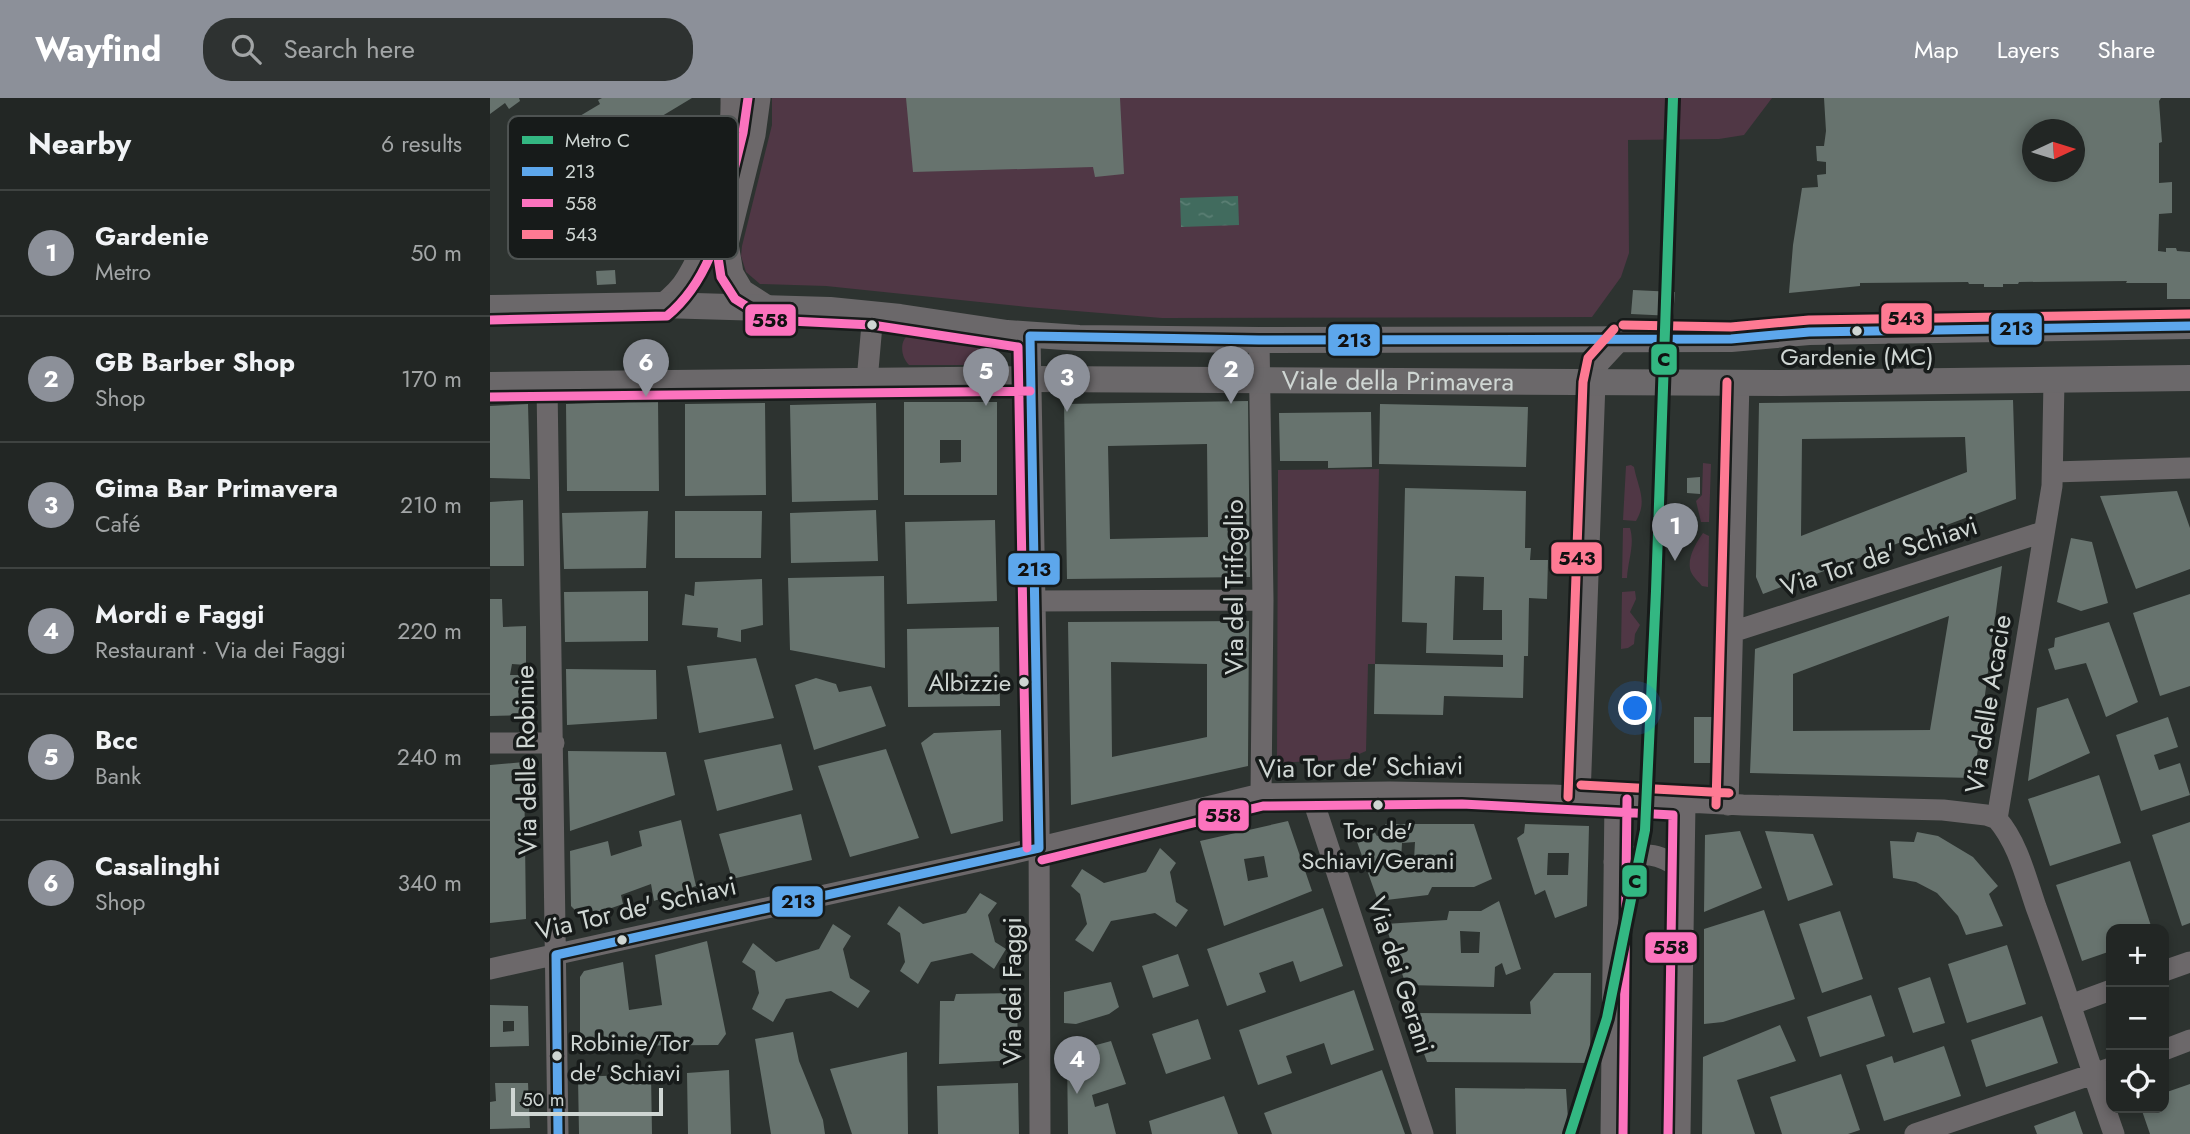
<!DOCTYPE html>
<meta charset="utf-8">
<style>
:root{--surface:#222624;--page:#2e3231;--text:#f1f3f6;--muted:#a2a5a6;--line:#3f4341;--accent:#8c9099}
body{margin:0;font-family:Jost,sans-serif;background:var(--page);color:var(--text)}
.controls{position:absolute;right:21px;bottom:21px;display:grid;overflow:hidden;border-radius:14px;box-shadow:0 4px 10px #0003}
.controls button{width:63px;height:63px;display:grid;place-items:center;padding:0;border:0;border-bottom:2px solid var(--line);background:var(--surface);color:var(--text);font:35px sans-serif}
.compass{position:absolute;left:1532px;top:21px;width:63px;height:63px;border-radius:50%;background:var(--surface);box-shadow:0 4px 10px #0003;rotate:86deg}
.scale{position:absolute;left:21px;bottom:18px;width:152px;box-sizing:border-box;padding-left:7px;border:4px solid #cfd6d3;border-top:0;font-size:19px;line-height:24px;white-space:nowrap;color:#cfd6d3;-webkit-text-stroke:5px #171b1a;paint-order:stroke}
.you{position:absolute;left:1146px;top:611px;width:24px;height:24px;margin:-18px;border:5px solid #fff;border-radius:50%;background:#1a73e8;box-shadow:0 0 0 10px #1a73e833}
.badge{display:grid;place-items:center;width:46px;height:46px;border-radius:50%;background:var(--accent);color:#fff;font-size:23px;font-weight:700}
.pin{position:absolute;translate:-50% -58px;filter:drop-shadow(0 2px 4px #0008)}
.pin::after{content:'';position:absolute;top:37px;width:24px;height:21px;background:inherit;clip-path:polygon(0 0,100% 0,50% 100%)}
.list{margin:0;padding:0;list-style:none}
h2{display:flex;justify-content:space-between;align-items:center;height:91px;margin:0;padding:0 28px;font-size:30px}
h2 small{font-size:23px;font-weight:400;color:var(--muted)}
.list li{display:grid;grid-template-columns:46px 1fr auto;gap:21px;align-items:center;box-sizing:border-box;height:126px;padding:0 28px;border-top:2px solid var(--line)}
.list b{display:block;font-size:26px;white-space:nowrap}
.list p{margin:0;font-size:23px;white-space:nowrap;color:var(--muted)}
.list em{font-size:23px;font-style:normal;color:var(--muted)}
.icon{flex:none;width:38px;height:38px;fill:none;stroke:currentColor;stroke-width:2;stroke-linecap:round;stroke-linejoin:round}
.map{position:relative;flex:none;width:1700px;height:1036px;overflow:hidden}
header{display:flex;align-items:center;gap:42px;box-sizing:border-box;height:98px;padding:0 35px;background:var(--accent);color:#fff}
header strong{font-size:33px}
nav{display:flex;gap:38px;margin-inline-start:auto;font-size:24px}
.search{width:490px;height:63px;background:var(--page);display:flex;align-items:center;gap:18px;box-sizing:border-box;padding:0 24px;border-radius:28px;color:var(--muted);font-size:26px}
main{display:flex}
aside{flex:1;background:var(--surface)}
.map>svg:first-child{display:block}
.green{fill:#503745}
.water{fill:url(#water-ripples)}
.building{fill:#67736e;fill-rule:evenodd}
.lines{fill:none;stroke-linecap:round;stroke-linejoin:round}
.minor{stroke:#6c686a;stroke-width:21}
.major{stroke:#6b686a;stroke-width:26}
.bus-1-casing{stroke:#171b1a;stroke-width:14}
.bus-2-casing{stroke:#171b1a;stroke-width:14}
.bus-3-casing{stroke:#171b1a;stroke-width:14}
.bus-1{stroke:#5da7ec;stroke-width:9}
.bus-2{stroke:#fc73be;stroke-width:9}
.bus-3{stroke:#fe7a93;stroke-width:9}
.metro-1-casing{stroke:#171b1a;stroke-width:16}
.metro-1{stroke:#33b782;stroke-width:10}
.bus-dot{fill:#cfd6d3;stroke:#171b1a;stroke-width:2.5}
.labels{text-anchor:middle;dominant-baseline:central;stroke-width:7;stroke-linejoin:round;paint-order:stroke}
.bus-label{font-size:24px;fill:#cfd6d3;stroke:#171b1a}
.street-label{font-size:26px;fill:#cfd6d3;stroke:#171b1a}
.key{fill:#171b1a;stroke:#4e5352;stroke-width:2}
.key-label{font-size:19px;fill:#cfd6d3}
.line-badge{stroke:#171b1a;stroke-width:2.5}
.pale-badge-label{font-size:19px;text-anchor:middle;font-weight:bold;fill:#111}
</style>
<header>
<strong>Wayfind</strong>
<div class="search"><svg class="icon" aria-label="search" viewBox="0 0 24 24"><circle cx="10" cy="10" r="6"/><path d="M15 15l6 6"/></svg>Search here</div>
<nav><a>Map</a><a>Layers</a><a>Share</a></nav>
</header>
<main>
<aside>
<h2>Nearby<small>6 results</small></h2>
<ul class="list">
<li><span class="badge">1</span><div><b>Gardenie</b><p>Metro</p></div><em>50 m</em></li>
<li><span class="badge">2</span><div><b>GB Barber Shop</b><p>Shop</p></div><em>170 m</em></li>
<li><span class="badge">3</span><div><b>Gima Bar Primavera</b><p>Café</p></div><em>210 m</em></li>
<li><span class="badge">4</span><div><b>Mordi e Faggi</b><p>Restaurant · Via dei Faggi</p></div><em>220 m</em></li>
<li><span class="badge">5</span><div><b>Bcc</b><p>Bank</p></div><em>240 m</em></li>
<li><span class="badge">6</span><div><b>Casalinghi</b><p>Shop</p></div><em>340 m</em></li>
</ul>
</aside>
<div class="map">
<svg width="1700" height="1036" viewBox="0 0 1700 1036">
<defs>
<pattern id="water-ripples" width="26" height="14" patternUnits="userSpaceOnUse" patternTransform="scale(1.75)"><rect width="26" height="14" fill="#416b5e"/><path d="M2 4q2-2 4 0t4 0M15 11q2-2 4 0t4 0" fill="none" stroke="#5b7f74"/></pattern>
</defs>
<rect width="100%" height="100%" fill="#2d3330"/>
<path class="green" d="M282 0H1282L1254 37 1229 41 1138 42 1139 155 1131 179 1102 219 672 220 537 209 336 188 270 186 256 174 251 158 252 148 282 27Z
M421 235 503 241 509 247V262L502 267H419C410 258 409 241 421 235Z
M1213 365 1221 366 1219 424H1211L1206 403 1212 397Z
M1141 367 1144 369C1148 390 1158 403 1146 423L1133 422 1136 368Z
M889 371 885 566H878L876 653 858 661 787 665 788 372Z
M1133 430H1140C1145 447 1138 462 1137 480H1132Z
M1213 435 1219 438 1218 489 1212 488C1209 484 1203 479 1201 474 1196 461 1206 445 1213 435Z
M1145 493 1146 501 1140 514 1150 527 1145 536 1144 546 1138 550 1131 551 1132 494Z"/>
<path class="water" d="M748 98 749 127 691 129 690 100Z"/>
<path class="building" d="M0 0H29L30 3 19 11 15 5 0 16Z
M112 0H202L59 86 37 50 58 37 56 34 66 28 68 31 110 6 108 2Z
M416 0H630L634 76 605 79 603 69 423 74Z
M1334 0H1671L1669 3 1672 44 1669 45V85L1682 84V115L1669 116 1668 153 1676 154V150H1686L1687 153 1700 154V201H1677V185H1636L1637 183 1529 184 1528 186H1513V189H1494V186H1479L1478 184 1370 185V188L1299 195 1303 147 1312 90 1328 89 1327 77 1336 76V64L1327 63 1326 48H1334L1336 33ZM1542 32H1585V74H1542Z
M125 172 126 186 107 187 106 173Z
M1143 192 1185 194 1183 218 1141 216Z
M1523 302 1526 401 1273 496 1266 479 1269 305ZM1475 339 1477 374 1311 438 1312 341Z
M168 303 169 393H77L76 306Z
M758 303 760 479 577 481 574 306ZM717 346 718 439 620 441 618 348Z
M414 304H507V397H414ZM450 342H471V364L450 365Z
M275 305 276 397 195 398V306Z
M386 305 388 402 302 404 300 307Z
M38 306 40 381 0 380V308Z
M890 306 1038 309 1036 369 889 366Z
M881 314 882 369 838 370V363H790L789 315Z
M1210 379V396L1197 395V380Z
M915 390 1036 393 1035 450H1041L1040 462H1058L1057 501 1039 500 1038 558H1034L1033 600 954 598 953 617 884 616 885 566 1013 569V557L936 555 937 525 912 524ZM965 478 994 479 993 512H1012V542H963Z
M1687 393 1700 430V471L1646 491 1610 398Z
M33 402 34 468H0V404Z
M386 412 388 463 301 465 300 415Z
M158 413 156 470 74 471 72 415Z
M185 413H272L271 460H185Z
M505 422 507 503 417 506 415 424Z
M1581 440 1602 444 1618 505 1591 513 1567 504Z
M1512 468 1484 680 1260 675 1265 551ZM1459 518 1440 632 1303 633V576Z
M394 478 395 570 300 552 298 480Z
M272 481 273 527 251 532V544L227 539 228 530 192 527 195 496 204 498 205 484Z
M158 493V543L75 544 74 494Z
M1700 496V588L1670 598 1643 515Z
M0 501H12L13 529 36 528V567L22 566 20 577H36L37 617 0 618Z
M759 523 758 668 581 707 578 524ZM621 564 717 566V639L622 659Z
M1619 524 1648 604 1616 619 1596 565 1565 572 1558 551 1564 549 1565 540Z
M509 529 510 608 418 609 417 531Z
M266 560 284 620 209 635 197 568Z
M76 571 166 572 167 621 77 627Z
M326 580 346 586 349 594 381 588 396 628 324 652 305 587Z
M1578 600 1600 655 1538 683 1547 610Z
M1204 619H1225V665H1204Z
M1678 619 1688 649 1664 657 1669 672 1690 665 1700 697 1651 713 1626 637Z
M511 632 513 723 461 736 431 645 444 635Z
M291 646 303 692 227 713 214 662Z
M396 651 429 740 360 759 328 668Z
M78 653 176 654 185 697 80 733Z
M34 664 36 821 0 825V667Z
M1609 677 1631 745 1560 768 1538 701Z
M311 716 322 762 242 781 229 736Z
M191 722 206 788 164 803 161 786 131 797 133 806 93 820 81 808 80 753 118 743 121 758 152 748 149 733Z
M798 723 822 793 734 828 710 743ZM774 758 778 779 758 783 754 761Z
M1700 724V825L1692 828 1662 737Z
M895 726H984L1002 781 984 789H942L938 797 888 803 866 741 882 730 887 738 896 735ZM925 744 924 762H911L912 745Z
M1035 726 1099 728 1097 808 1065 820 1055 792 1045 797 1027 740 1034 735ZM1058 755H1079L1078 777H1057Z
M1250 733 1272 790 1214 814 1215 737Z
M1275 733 1323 736 1343 787 1298 803Z
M1427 734 1448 738 1483 759 1508 788 1499 796 1513 828 1476 837 1468 818 1447 795 1426 784 1403 780 1400 743 1424 744Z
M670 750 686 765 680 774 686 804 698 812 686 829 665 815 621 823 603 854 585 842 597 826 590 796 581 788 592 771 614 785 656 774Z
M1640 763 1662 831H1621V853L1592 863 1566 787Z
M490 795 507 805 498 817 505 844 516 851 504 871 482 855 441 864 428 886 410 873 415 864 410 835 397 826 409 808 433 826 476 815Z
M1009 803 1031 871 1016 877 1012 865 1005 869 1004 889 916 887 895 826 957 822 959 813H991ZM970 833 990 834 989 855H971Z
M833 810 853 868 810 884 803 863 769 875 776 894 737 908 717 851Z
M1274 812 1305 901 1233 924 1214 926V831Z
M1350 813 1373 881 1332 895 1309 826Z
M343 826 361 838 353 851 360 880 380 893 368 910 341 893 296 901 283 924 262 911 269 895 265 873 252 864 263 845 286 864 329 851Z
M217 843 236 936 228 947 97 948 90 937V879L94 873 133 864 139 912 172 907 165 857Z
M1517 847 1536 906 1477 925 1458 866Z
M688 856 699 888 663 900 652 868Z
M1064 875H1101L1100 965 937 964 927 936V915L1041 916 1040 904Z
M1440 879 1455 925 1423 935 1408 890Z
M621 884 629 909 619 916 586 926 574 925V894Z
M864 892 884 952 841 967 834 945 796 958 802 975 768 987 749 932Z
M527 895 528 962 449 966 450 903H464L466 896Z
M1381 897 1395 938 1330 959 1317 919Z
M0 907 38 908 39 948 0 949ZM13 923H24V933L13 934Z
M1552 918 1568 965 1496 989 1481 942Z
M708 921 721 961 676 976 662 936Z
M1290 927 1306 963 1247 982 1265 1036H1212L1213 959Z
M303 934 309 963 333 1022 335 1036H281L265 941Z
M621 943 636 986 602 997 605 1009 618 1005 626 1036H578L577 955Z
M1454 948 1471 998 1394 1023 1376 967 1402 958 1404 965Z
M417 954 418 1036H362L340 971Z
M239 972 241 1036H198L197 975Z
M892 972 915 1036H782L774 1015Z
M161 976 162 1036H89L88 979Z
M1351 976 1370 1032 1358 1036H1292L1280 999Z
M5 985H38L40 1030 0 1031V1004L6 1003Z
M528 985 529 1036H448L447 988Z
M1700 986V1036H1660L1651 1010H1674V995Z
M965 990 1076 991 1079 1036H966Z
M734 998 748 1036H662L659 1023Z
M1585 1013 1593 1036H1547L1544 1028Z"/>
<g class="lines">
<path class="minor" d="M270 0 265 37 238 146 243 175 253 192 281 210
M171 207C181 199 191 190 197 179 224 135 242 51 241 0
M540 238 549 720 550 1036
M769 242 773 502 771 696
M377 283 383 215
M1564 283 1562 388 1507 721C1528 745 1536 780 1546 809 1574 884 1597 960 1624 1036
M57 287 68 1036
M1563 374 1700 370
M544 503 773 502
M1242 534 1553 434
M0 645H64
M821 696 933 1036
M1090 699 1105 284 1108 266 1133 239
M1238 707 1249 284
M1124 764C1155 754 1166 753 1193 772
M0 871 521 756 771 696 900 694 1063 697 1253 707 1453 712 1496 717 1507 721
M1674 873 1700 864
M1580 907 1621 892
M1674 952 1700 942
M1121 1036 1125 701
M1190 1036 1195 705
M1425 1036 1621 970"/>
<g class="major">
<path d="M0 210 171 207 340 212 410 219 517 235 589 240 769 242 1241 241 1319 234 1700 228"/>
<path id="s1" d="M0 287 540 281 1292 285 1700 280"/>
</g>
<defs>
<path id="bus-1" d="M549 750 540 238 769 242 1241 241 1319 234 1700 228
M66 857 549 750
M66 857 68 1036"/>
<path id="bus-2" d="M258 0 253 35 226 146 231 179 245 201 279 222 382 227 528 249 537 750
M0 222 177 218C217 185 230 135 242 87
M0 299 540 293
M552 762 773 708 972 706 1183 717 1178 1036
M1133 1036 1137 701"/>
<path id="bus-3" d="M1133 227 1241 229 1319 222 1700 216
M1091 687 1239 695
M1078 699 1093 284 1098 260 1124 231
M1226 707 1237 284"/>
</defs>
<use href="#bus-1" class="bus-1-casing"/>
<use href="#bus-2" class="bus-2-casing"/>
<use href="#bus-3" class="bus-3-casing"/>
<use href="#bus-1" class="bus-1"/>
<use href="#bus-2" class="bus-2"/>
<use href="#bus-3" class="bus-3"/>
<defs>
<path id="metro-1" d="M1080 1036 1117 920 1155 732 1166 493 1183 0"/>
</defs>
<use href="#metro-1" class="metro-1-casing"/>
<use href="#metro-1" class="metro-1"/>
</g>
<g class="bus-dot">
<circle cx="382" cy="227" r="6"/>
<circle cx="1367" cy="233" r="6"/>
<circle cx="534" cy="584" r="6"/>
<circle cx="888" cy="707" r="6"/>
<circle cx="132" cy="842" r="6"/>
<circle cx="67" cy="958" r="6"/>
</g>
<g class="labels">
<g class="bus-label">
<text x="1367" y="258">Gardenie (MC)</text>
<text x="521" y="584" text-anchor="end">Albizzie</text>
<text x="888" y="732">Tor de'<tspan x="888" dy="30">Schiavi/Gerani</tspan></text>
<text x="80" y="944" text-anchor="start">Robinie/Tor<tspan x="80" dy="30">de' Schiavi</tspan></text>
</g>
<g class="street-label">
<text stroke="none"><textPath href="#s1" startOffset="908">Viale della Primavera</textPath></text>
<text transform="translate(1389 458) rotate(-18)">Via Tor de' Schiavi</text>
<text transform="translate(744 489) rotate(-90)">Via del Trifoglio</text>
<text transform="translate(1498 606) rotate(-81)">Via delle Acacie</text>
<text transform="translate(36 662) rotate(-91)">Via delle Robinie</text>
<text transform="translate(871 669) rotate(-1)">Via Tor de' Schiavi</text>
<text transform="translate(146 810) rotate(-13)">Via Tor de' Schiavi</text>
<text transform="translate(911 877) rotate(72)">Via dei Gerani</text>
<text transform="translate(522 893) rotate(-90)">Via dei Faggi</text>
</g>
</g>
<rect x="18" y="18" width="230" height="143" rx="10" class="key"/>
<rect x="32" y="38" width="31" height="8" fill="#33b782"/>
<rect x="32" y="69" width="31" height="9" fill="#5da7ec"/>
<rect x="32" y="101" width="31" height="8" fill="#fc73be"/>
<rect x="32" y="132" width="31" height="9" fill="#fe7a93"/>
<g class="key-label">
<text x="75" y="49">Metro C</text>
<text x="75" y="80">213</text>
<text x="75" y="112">558</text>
<text x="75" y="143">543</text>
</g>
<g class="line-badge">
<rect x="1390" y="204" width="53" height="33" rx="7" fill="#fe7a93"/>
<rect x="254" y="205" width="53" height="34" rx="7" fill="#fc73be"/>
<rect x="1500" y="214" width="53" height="34" rx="7" fill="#5da7ec"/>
<rect x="837" y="225" width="54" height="34" rx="7" fill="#5da7ec"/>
<rect x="1160" y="245" width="28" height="33" rx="7" fill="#33b782"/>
<rect x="1060" y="443" width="53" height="34" rx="7" fill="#fe7a93"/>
<rect x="517" y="454" width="54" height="34" rx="7" fill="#5da7ec"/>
<rect x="707" y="701" width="53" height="33" rx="7" fill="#fc73be"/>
<rect x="1131" y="766" width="27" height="34" rx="7" fill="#33b782"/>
<rect x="281" y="787" width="53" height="33" rx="7" fill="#5da7ec"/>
<rect x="1154" y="833" width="54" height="33" rx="7" fill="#fc73be"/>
</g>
<g class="pale-badge-label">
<text x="1416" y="227">543</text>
<text x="280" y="229">558</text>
<text x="1526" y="237">213</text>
<text x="864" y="249">213</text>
<text x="1174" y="268">C</text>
<text x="1087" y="467">543</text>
<text x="544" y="478">213</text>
<text x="733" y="724">558</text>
<text x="1145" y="790">C</text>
<text x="308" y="810">213</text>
<text x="1181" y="856">558</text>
</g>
</svg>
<div class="controls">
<button>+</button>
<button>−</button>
<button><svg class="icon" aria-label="locate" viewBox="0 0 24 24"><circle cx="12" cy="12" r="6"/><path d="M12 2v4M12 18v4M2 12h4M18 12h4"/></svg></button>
</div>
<svg class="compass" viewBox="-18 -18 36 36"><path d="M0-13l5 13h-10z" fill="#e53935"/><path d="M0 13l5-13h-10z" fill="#a2a5a6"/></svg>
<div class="scale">50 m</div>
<div class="you"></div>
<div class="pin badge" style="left:1185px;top:463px">1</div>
<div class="pin badge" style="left:741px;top:306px">2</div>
<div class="pin badge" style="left:577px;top:314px">3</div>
<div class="pin badge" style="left:587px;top:996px">4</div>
<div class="pin badge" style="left:496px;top:308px">5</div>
<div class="pin badge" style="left:156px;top:299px">6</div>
</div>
</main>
